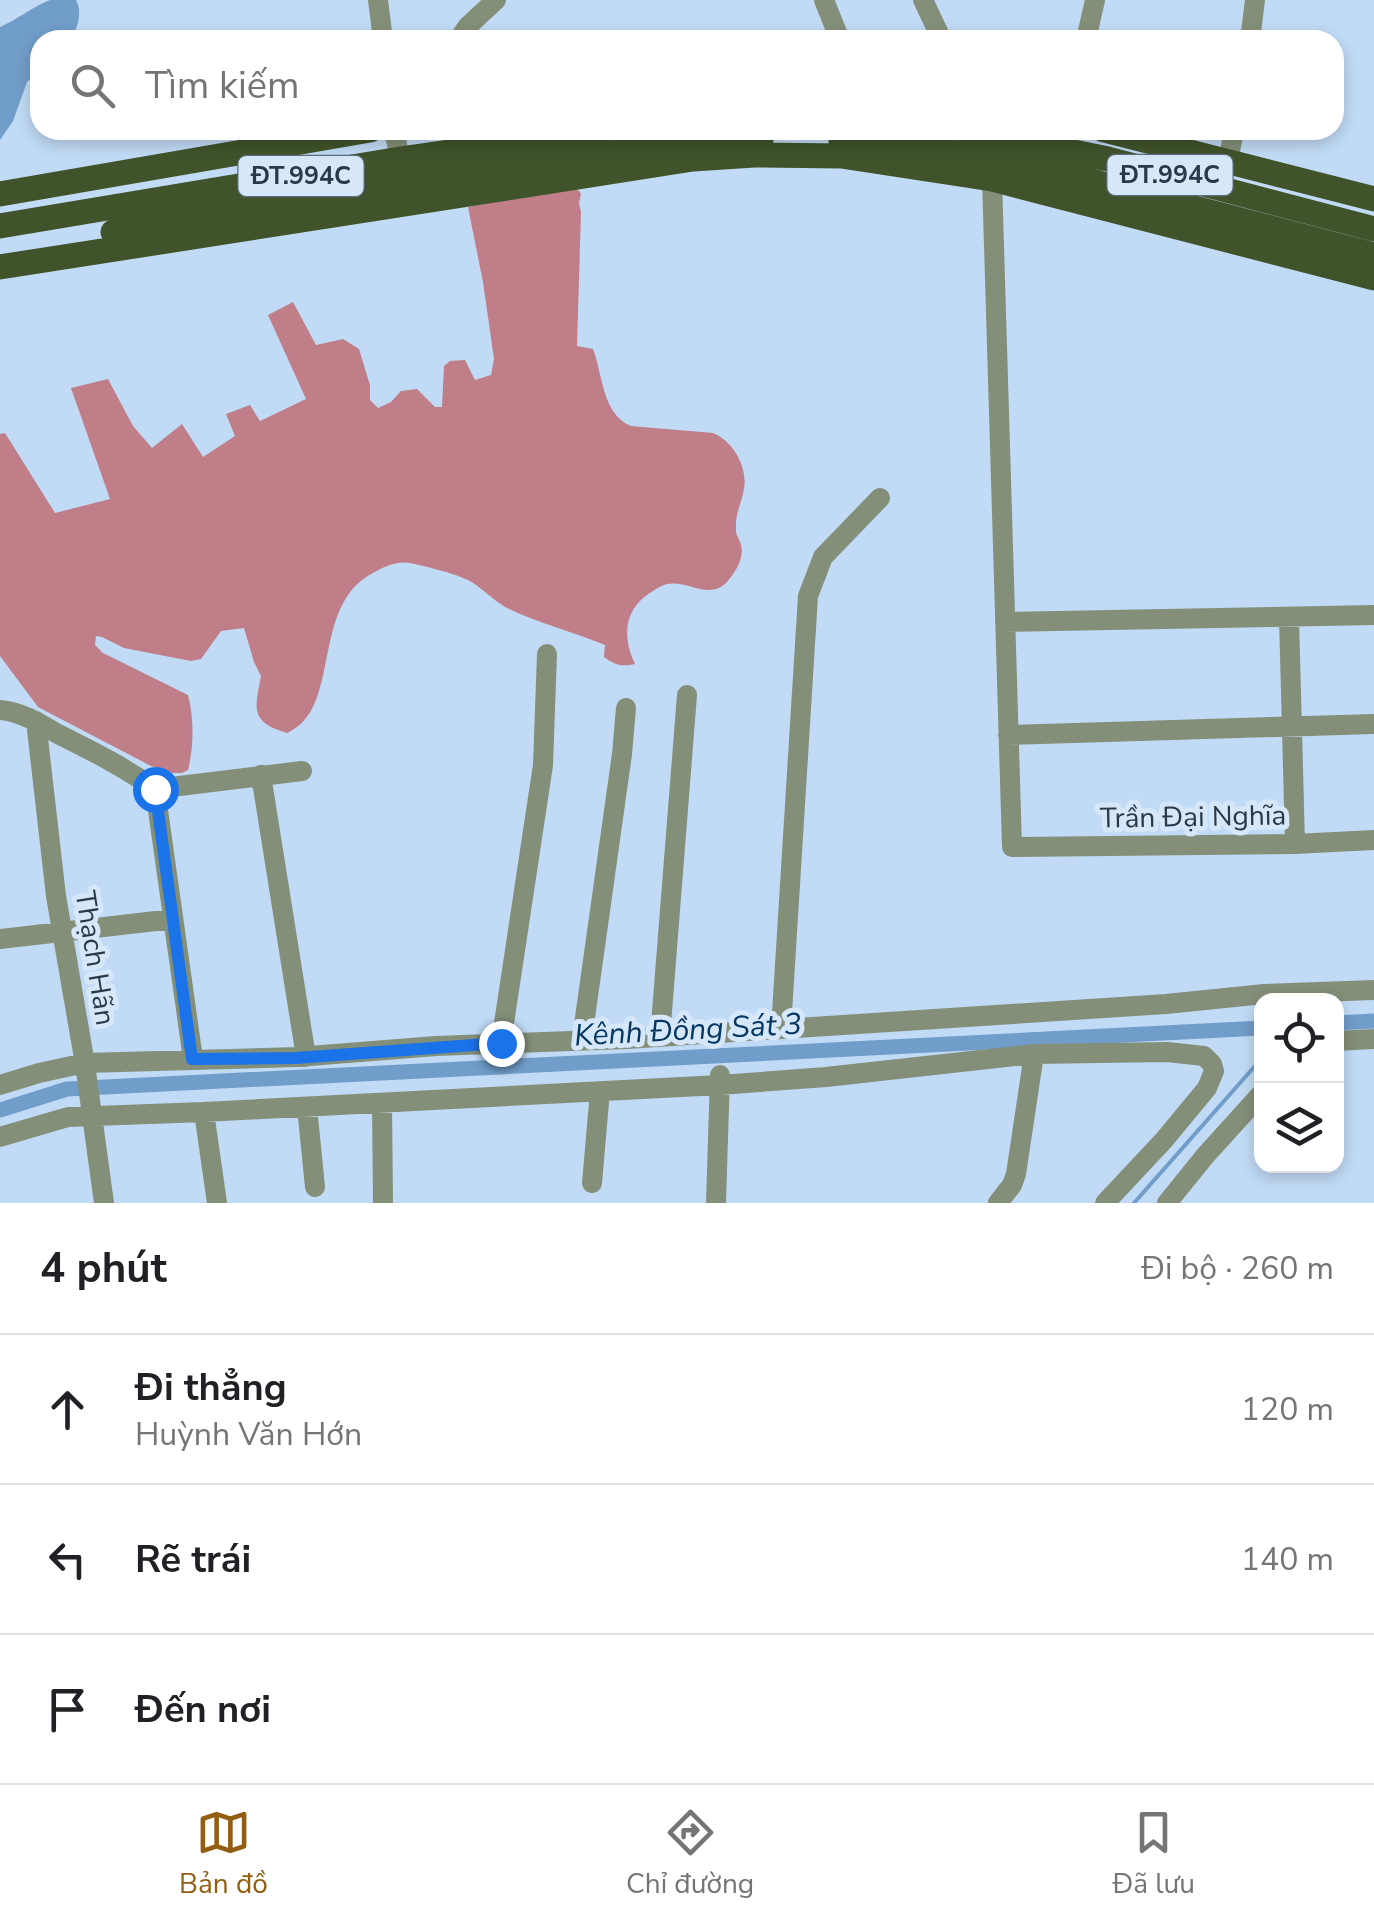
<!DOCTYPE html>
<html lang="vi">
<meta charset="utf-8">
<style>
:root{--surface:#fff;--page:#f2f2f2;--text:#202124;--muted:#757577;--line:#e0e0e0;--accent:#925e11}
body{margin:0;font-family:"Nunito Sans",sans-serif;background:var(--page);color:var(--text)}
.controls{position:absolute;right:30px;bottom:30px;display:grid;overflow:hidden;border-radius:20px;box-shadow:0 5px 15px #0003}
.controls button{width:90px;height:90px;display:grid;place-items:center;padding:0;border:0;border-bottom:2px solid var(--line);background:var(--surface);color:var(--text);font:50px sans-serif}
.stop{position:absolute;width:30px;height:30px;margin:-22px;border:8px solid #1a73e8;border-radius:50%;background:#fff}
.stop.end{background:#1a73e8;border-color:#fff;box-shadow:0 2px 10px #0008}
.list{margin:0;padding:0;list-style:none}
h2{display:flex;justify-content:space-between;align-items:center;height:130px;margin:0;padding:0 40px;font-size:42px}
h2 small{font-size:32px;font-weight:400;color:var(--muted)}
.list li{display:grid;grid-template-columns:65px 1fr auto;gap:30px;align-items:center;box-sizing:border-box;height:150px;padding:0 40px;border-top:2px solid var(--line)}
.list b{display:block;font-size:38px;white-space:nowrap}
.list p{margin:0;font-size:32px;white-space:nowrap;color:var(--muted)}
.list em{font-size:32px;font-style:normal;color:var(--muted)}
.icon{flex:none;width:55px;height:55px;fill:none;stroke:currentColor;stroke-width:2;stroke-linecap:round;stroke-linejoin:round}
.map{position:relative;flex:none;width:1374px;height:1203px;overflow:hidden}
.search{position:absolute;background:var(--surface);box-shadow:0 5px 15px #0003;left:30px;right:30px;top:30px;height:110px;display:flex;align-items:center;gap:25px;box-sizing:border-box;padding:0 35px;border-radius:30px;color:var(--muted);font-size:38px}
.sheet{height:580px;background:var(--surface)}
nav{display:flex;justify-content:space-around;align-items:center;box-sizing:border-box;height:140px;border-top:2px solid var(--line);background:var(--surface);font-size:28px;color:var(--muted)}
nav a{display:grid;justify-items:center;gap:5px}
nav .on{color:var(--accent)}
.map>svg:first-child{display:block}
.forest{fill:#c07e88}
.water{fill:#719dca}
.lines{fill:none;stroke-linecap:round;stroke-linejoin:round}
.stream{stroke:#719dca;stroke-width:4}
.canal{stroke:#719dca;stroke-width:15}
.minor{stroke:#848f79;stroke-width:20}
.major{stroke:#40532b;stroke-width:25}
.route{stroke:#1a73e8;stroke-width:12}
.labels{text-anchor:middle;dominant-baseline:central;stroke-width:10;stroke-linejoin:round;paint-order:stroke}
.shield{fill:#d6e7f9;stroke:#5c6d7e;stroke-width:2.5}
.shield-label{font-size:25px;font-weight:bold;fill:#27394a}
.street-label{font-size:28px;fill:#27394a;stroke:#d6e7f9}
.water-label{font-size:30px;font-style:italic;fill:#043862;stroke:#d6e7f9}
</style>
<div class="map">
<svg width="1374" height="1203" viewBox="0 0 1374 1203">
<rect width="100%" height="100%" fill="#c1dbf6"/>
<path class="forest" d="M576 187 581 194 579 203 581 212 577 346 593 349C603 375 602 414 631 426L713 433C733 441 748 467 744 489 742 502 735 514 736 527 736 537 737 533 740 542 746 556 736 572 726 583 708 600 688 580 667 584 663 585 657 588 653 591 625 607 621 635 635 664 621 667 615 665 604 657L605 645C572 631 536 623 505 607 492 599 481 587 468 580 453 573 425 566 409 563 396 561 384 567 373 573 309 606 343 709 287 733 249 722 255 708 261 676L254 662 244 628 221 631 201 659 191 661 124 648 102 637 96 636 95 645 103 653 188 695C194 718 194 746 188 770L182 773H172L151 766 38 707 0 656V434L5 433 55 513 110 499 71 388 108 379 133 426 152 448 182 424 203 457 235 436 226 414 250 405 260 421 306 399 268 315 293 302 316 345 343 339 359 349 370 385V400L378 408 391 402 401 391 417 389 435 407H442L444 366 450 361 465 360 475 380 491 375 494 359 483 282 468 207Z"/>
<path class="water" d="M50 0H76C83 13 77 28 71 40H40V69L27 82 13 121 0 140V27C18 19 32 7 50 0Z"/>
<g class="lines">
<path class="stream" d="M1134 1203 1262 1058"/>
<path class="canal" d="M1336 1023 1374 1021
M0 1110 67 1089 1262 1028"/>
<path class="minor" d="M378 0 383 40
M824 0 840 40
M923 0 942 40
M458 40 468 26 496 0
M1086 40 1095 0
M1250 40 1255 0
M394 130 400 159
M1228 162 1234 130
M992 179 1012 847 1295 844 1374 840
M1289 617 1295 844
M1005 622 1374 615
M0 710C22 712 39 723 58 734 92 751 124 767 155 789L302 771
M36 721 56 896 85 1064 104 1203
M1008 735 1374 724
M261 775 306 1057
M155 789 193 1059
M0 939 173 919
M781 1029 808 596 823 557 880 498
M660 1037 687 695
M582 1039 622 754 626 708
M1336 1041 1374 1039
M501 1043 543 765 547 654
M0 1085 39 1073 85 1063 297 1057 436 1046 627 1039 1166 1004 1264 994 1374 990
M382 1103 383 1203
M307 1107 315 1187
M204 1112 217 1203
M0 1137 68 1117 204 1112 720 1085 826 1077 1034 1054 1167 1052 1204 1056 1212 1064 1214 1071 1207 1088 1164 1140 1105 1203
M592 1183 600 1091
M716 1203 720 1075
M998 1203 1012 1185 1016 1174 1034 1054
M1167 1203 1205 1156 1262 1093"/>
<path class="major" d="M965 130 1108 159 1374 229
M1104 130 1374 199
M841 141 978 155 1099 183 1374 255
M0 194 370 130
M0 226 400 159 603 130
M113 232 405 182 708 139 761 140
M0 267 693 159 754 155 841 156 992 179 1374 278"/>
</g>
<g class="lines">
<path class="route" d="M155 789 192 1059 296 1058 501 1043"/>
</g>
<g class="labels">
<g class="shield">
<rect x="1107.5" y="155" width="125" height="40" rx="8"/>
<rect x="238.5" y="156" width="125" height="40" rx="8"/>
</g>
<g class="shield-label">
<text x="1170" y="175">ĐT.994C</text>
<text x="301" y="176">ĐT.994C</text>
</g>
<g class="street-label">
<text transform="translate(1193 817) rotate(-1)">Trần Đại Nghĩa</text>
<text transform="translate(95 958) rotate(81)">Thạch Hãn</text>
</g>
<g class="water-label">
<text transform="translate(688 1030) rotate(-3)">Kênh Đồng Sát 3</text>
</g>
</g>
</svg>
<div class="controls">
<button><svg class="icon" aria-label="locate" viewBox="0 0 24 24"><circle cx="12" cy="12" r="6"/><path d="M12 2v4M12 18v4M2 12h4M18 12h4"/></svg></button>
<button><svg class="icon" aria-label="layers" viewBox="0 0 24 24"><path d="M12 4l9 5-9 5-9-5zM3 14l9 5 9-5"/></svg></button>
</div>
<div class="stop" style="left:155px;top:789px"></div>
<div class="stop end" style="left:501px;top:1043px"></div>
<div class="search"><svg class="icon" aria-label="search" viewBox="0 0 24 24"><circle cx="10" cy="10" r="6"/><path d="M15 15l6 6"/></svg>Tìm kiếm</div>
</div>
<section class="sheet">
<h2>4 phút<small>Đi bộ · 260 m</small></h2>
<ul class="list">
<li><svg class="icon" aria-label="ahead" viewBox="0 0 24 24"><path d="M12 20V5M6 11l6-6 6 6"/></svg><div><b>Đi thẳng</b><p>Huỳnh Văn Hớn</p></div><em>120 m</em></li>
<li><svg class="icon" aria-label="left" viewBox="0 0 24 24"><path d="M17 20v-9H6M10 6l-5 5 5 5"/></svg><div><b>Rẽ trái</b></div><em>140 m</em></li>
<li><svg class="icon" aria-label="arrive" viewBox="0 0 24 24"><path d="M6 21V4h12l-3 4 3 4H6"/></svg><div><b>Đến nơi</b></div></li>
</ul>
</section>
<nav>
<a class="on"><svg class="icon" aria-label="map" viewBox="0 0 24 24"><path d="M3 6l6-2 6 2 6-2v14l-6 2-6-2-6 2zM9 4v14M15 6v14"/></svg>Bản đồ</a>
<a><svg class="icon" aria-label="directions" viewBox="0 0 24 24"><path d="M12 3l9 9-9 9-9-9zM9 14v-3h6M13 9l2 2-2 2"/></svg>Chỉ đường</a>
<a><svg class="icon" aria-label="saved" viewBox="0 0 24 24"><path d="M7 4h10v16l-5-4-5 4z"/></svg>Đã lưu</a>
</nav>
